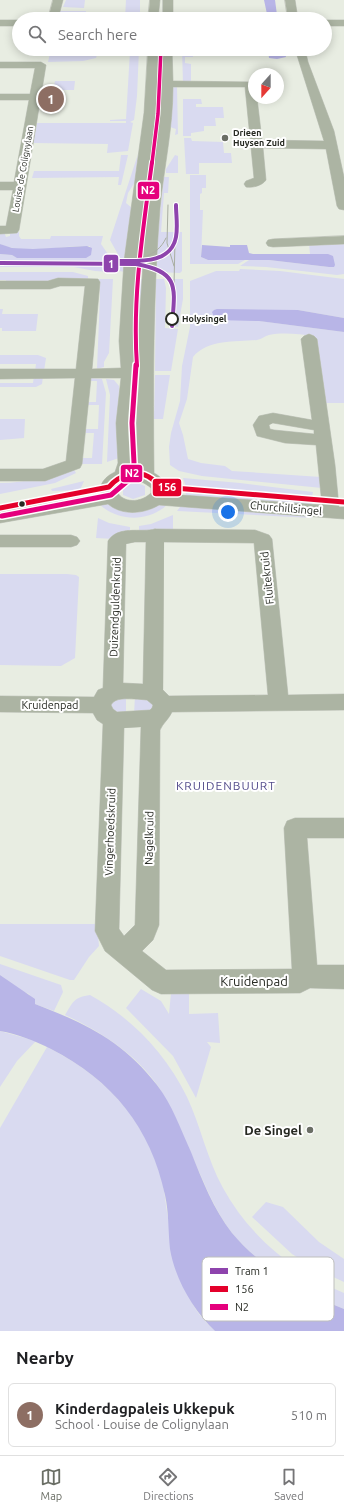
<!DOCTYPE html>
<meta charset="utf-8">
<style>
:root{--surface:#fff;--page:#f2f2f2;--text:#202124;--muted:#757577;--line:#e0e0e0;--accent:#6a6e65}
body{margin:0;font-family:Ubuntu,sans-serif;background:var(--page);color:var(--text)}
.compass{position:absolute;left:248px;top:68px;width:36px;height:36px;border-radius:50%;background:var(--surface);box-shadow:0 2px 10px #0003;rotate:201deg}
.you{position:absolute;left:228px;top:512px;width:14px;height:14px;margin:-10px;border:3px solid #fff;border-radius:50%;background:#1a73e8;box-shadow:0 0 0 6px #1a73e833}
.badge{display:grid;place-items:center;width:26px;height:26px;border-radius:50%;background:var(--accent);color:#fff;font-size:13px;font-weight:700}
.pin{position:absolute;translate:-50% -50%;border:2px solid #fff;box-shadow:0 1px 4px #0006}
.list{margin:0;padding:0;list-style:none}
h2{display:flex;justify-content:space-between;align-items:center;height:52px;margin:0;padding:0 16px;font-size:17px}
h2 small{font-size:13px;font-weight:400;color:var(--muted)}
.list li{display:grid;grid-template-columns:26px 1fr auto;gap:12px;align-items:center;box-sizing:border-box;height:64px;margin:0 8px 8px;padding:0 8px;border:1px solid var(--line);border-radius:6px}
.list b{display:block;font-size:15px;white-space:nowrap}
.list p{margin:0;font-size:13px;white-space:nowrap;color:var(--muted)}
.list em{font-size:13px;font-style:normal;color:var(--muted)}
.icon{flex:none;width:22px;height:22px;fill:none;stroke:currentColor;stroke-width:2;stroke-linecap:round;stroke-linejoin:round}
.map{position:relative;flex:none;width:344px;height:1331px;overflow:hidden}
.search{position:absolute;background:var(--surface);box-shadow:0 2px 10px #0003;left:12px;right:12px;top:12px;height:44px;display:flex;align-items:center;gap:10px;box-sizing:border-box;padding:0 14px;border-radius:22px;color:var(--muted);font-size:15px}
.sheet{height:124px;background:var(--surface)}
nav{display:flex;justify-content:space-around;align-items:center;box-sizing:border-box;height:56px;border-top:1px solid var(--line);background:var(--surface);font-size:11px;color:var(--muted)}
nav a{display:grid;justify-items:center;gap:2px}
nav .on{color:var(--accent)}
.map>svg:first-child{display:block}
.green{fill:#d9daf0}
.water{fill:#b8b5e7}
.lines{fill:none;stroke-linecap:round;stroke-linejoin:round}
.minor-casing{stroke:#c5c9c0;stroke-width:1}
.minor{fill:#acb4a3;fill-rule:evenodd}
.tram{stroke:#a9aea2;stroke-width:1}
.bus-1-casing{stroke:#fff;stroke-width:8}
.bus-2-far2-casing{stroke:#fff;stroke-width:5}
.bus-2-far1-casing{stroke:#fff;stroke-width:6}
.bus-2-casing{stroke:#fff;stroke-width:8}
.bus-1{stroke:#e4002b;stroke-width:5}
.bus-2-far2{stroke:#e5007d;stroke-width:3.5}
.bus-2-far1{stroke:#e5007d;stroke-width:4}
.bus-2{stroke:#e5007d;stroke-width:5}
.tram-1-casing{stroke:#fff;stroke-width:6}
.tram-1{stroke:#8e44ad;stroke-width:4}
.poi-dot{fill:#6a6e65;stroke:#fff;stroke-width:1.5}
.stop-dot{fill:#fff;stroke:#262922;stroke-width:2}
.bus-dot{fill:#262922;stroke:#fff;stroke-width:1.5}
.labels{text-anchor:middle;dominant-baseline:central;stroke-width:4;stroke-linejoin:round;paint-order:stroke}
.far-poi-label{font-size:9px;font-weight:bold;fill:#262922;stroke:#fff;text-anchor:start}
.far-street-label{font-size:9px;fill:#262922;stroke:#fff}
.far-stop-label{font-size:9px;font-weight:bold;fill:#262922;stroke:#fff;text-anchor:start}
.street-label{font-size:11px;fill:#262922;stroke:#fff}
.neighbourhood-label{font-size:12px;letter-spacing:1px;fill:#534c8b;stroke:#fff}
.near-street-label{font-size:13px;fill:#262922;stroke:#fff}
.near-poi-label{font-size:13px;font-weight:bold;fill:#262922;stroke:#fff;text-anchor:end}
.key{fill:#fff;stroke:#bebfbd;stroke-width:1}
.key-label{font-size:11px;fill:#262922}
.line-badge{stroke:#fff;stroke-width:1.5}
.badge-label{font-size:11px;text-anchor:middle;font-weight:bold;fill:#fff}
</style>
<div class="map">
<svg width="344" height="1331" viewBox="0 0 344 1331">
<rect width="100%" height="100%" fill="#e8ede2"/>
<path class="green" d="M66 0H85L84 8 63 7Z
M126 0H140V16L125 19Z
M60 11H86L85 19H59L62 16H59Z
M51 49H139L137 96 134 120 130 122 133 123 128 151 107 153 108 144 33 143 37 123H126V121H110V120L126 119 130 51H111V55H97L96 58 83 61 48 62Z
M182 49H192L193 57H185V63L191 64V80L190 83H183Z
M55 81H75L74 90H53Z
M160 87H164L145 272H136L158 89Z
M173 87H177L178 134 175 135 176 129 170 127Z
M183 99H201L202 104H196V107H223L224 118H215L216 126H204V131L191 133V136H183Z
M184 138H191L192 141 223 142 224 153H231L232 163H199V174H186Z
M138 154 135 182 128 193 126 203 132 208 125 272 119 271 120 258 110 240Z
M121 155H128L121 185H118L119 177 32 178 34 171H119Z
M175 155 178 156V173H166V169Z
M190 175H206V188H202V193L200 194V210H203L201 257 208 260H245L238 264H190Z
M164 177H169L168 193H164L161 232H182V271L180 273 156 272V248Z
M0 232H4L6 237 10 236V233L19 232V236L21 239H50L51 236H103L101 244 110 257 109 272 95 271 74 267H0V254L12 255 18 258H86L90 246C64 245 21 255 0 244Z
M344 243V274L337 275 266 267 240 266 249 260H269L329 267 328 254H310L309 244Z
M240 269 280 271 344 279V318L298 310H214L253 320 344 332V403H324L313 336C299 334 283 332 269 335 265 336 262 339 257 340 236 342 208 339 193 357L187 399 179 423 183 435 188 459 201 463 225 466 232 471 321 477 322 488 202 476 179 471 170 465 169 447 171 433 180 401 182 366 190 327V281L216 271H239Z
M0 272H73L88 276V280L46 284H6V280H0Z
M99 279H113L109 353 104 362V367L97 369 100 295Z
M135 279H145L137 367 134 366Z
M156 279H164L166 288 165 328 178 329 171 371H155Z
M170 279H183V299L178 327 174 326 175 289H172Z
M0 309H3L2 314H38L36 331H2V328H0Z
M0 355H38L46 358 44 371H35L36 364H0Z
M155 375H170L163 419H154Z
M34 376H43L42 384 36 387H0V383H33Z
M91 378 102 379 106 393 102 464H81L83 458H92L94 433H81V429H98L99 405H87V402H96L97 381H89Z
M106 379 114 380 119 386 118 434 122 457 107 462 110 395Z
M137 379 141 457H130L133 380Z
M0 419H25L24 438 0 440Z
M71 465 76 473 55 483 0 494V483C28 483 46 476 71 465Z
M183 478 240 483 313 492 312 497 186 487Z
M84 481 80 490 52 491 51 489Z
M134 482 145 486V495L133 499 123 495V486Z
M186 493 312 502V507L185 498Z
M81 495 82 500 0 511 24 505Z
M183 503 312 513V518L177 511Z
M99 504H159L167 505C147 523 117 521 99 504Z
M173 515V532H139V526L151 524Z
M98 518 109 523 130 527V533L115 539 96 538Z
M0 574H67L76 575 79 577 75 658 61 666 0 665Z
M126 696V713L114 714 109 710 110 700Z
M135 696 154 701 153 711 134 714Z
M0 924H97L99 946 89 957 74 980H70L0 956Z
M0 964 61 985 63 992 54 1011 35 1004 29 994 22 991 0 975Z
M141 989 161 1001 169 1014 171 993 189 992V1014L218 1013 220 1043 207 1042 211 1047 196 1098 173 1056 126 1008Z
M90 995C132 1018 166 1054 187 1097 201 1127 207 1159 223 1188 250 1237 293 1272 344 1293V1309C332 1304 319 1299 308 1293 283 1280 250 1255 232 1233 215 1211 205 1185 194 1160 183 1135 173 1109 158 1086 136 1054 100 1031 65 1015 73 1002 74 997 90 995Z
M0 1031 36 1041 17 1061 0 1087Z
M47 1047C101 1074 142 1114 160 1174 165 1188 165 1203 168 1218 171 1231 175 1244 179 1256 182 1270 185 1287 191 1300 195 1311 206 1323 215 1331H0V1128Z
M266 1202 283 1207 319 1242 344 1259V1282L316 1269 292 1254 252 1217Z"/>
<path class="water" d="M264 0H275L277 15 267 14Z
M268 49H284L286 57 277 59 269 58Z
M0 244 12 248 33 249 87 246 92 248 91 255 86 258H17L12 255 0 254Z
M202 245 230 247V245H247L249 253 253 254H328L333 256 335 265 334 267H329L269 260H208L201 257Z
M217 309 298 310 344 318V332L259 321 215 320 212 312 214 310Z
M0 975 35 999V1004C85 1023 123 1041 157 1085 172 1104 181 1130 191 1152 202 1180 214 1210 232 1233 251 1256 282 1279 308 1293 319 1299 332 1304 344 1309V1331H215C193 1310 175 1279 170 1249 168 1231 169 1213 165 1195 151 1128 112 1080 51 1049 35 1041 18 1034 0 1031Z"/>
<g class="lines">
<defs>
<path id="minor" d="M53 0H63L58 19H48Z
M150 0H160L158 19H148Z
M163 0H173V19H163Z
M285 0H295L298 19H288Z
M0 20H19V26H0Z
M325 20H344V26H325Z
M148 49H158L157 81H161L162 49H172L173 81 254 82V98H257L262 140 324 141 295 49H305L308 62 334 131 344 177V210L339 209 337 206 326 149 263 148 266 180C262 186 252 188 246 187L244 184 246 181 254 178 245 87H173C173 128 164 167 160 208 153 296 153 385 154 473 162 477 168 485 168 494L322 505 316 445 285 443 257 436 253 425 259 416 273 413 312 420 301 339 304 336 309 334 314 336 317 339 335 465 339 507H344V519L159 505C144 514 122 516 108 504L0 523V511L101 494C98 484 106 476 115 472L118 463 116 423 121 378H91L82 464 80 468 45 481H0V469H43L66 461 75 378 0 379V369H76L85 286H60L50 289H0V281H48L58 278 98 279 100 282 92 369 121 368 119 341 124 261 144 113ZM157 87H161V105L147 206 136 368C130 274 153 181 157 87ZM136 378H137L136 469 133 468 134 463 132 423ZM273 423 314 430V434L274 430 270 429 269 425ZM129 480C138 480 144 482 151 488V493C131 512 101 490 129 480Z
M0 62H41L46 65 19 230 17 233 0 234V226H6L13 190H0V182H14L29 100H0V94H30L35 68H0Z
M344 236V244L273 247 268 246 266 243 268 240 273 239Z
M155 529 255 530 269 535 272 539 288 695 344 694V710L172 712C169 719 163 723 160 730L159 925 153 940 142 951 166 970 292 969 284 828 287 821 295 818H344V838H307L317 965H344V989L310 988 300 993 161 994 152 990 105 951 95 931 103 724 97 720 93 713 0 712V696L94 697 98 690 103 688 108 541C118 525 140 533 155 529ZM135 542H146L143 684 123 683 126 544ZM164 542 254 543 268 695 169 696 163 690ZM136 699 147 700 153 705 152 708 150 710 117 712 113 709 111 705C115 697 128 699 136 699ZM141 727 135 925 124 936 119 929 124 728Z
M0 535H71L77 537 80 541 77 545 71 547H0Z"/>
</defs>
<use href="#minor" class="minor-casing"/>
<use href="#minor" class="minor"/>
<path class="tram" d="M168 205 167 243 174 266
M117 261C136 260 157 258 166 238
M174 286 175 240"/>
<defs>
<path id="bus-1" d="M0 508 109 487C119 475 138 468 152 479 156 482 157 485 162 487L344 502"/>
<path id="bus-2-far2" d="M152 163 158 114 161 49"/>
<path id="bus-2-far1" d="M137 366C132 298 143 230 152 162"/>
<path id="bus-2" d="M2 516 111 495 131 478 134 463 132 423 136 365"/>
</defs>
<use href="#bus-1" class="bus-1-casing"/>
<use href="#bus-2-far2" class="bus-2-far2-casing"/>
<use href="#bus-2-far1" class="bus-2-far1-casing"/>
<use href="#bus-2" class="bus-2-casing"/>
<use href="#bus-1" class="bus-1"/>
<use href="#bus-2-far2" class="bus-2-far2"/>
<use href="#bus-2-far1" class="bus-2-far1"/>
<use href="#bus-2" class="bus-2"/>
<defs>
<path id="tram-1" d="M118 261C139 261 171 264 176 237 178 226 176 215 176 205
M0 263 136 264C180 272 175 287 172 326"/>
</defs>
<use href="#tram-1" class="tram-1-casing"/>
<use href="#tram-1" class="tram-1"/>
</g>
<g class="poi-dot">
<circle cx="225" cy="138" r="4"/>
<circle cx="310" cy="1130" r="4"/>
</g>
<circle class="stop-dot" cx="172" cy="319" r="6"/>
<circle class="bus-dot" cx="22" cy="504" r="3.5"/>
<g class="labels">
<g class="far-poi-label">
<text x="233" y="133">Drieen<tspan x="233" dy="10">Huysen Zuid</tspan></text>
</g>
<g class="far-street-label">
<text transform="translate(23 169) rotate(-80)">Louise de Colignylaan</text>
</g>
<g class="far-stop-label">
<text x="182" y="319">Holysingel</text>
</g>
<g class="street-label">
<text transform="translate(286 508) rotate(5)">Churchillsingel</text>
<text transform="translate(267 578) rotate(-96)">Fluitekruid</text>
<text transform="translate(115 607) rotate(-88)">Duizendguldenkruid</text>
<text x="50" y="705">Kruidenpad</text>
<text transform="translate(110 832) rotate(-88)">Vingerhoedskruid</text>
<text transform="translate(149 838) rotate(-89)">Nagelkruid</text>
</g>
<g class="neighbourhood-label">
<text x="226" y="785">KRUIDENBUURT</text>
</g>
<g class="near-street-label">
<text x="254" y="981">Kruidenpad</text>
</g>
<g class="near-poi-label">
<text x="302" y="1130">De Singel</text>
</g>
</g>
<rect x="202" y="1257" width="132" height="64" rx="6" class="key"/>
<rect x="210" y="1268" width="18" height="6" fill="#8e44ad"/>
<rect x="210" y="1286" width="18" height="6" fill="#e4002b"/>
<rect x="210" y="1304" width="18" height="6" fill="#e5007d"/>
<g class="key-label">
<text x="235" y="1275">Tram 1</text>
<text x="235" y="1293">156</text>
<text x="235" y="1311">N2</text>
</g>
<g class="line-badge">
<rect x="137" y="181" width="23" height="19" rx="4" fill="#e5007d"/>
<rect x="103" y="254" width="16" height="19" rx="4" fill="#8e44ad"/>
<rect x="120" y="464" width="23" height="19" rx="4" fill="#e5007d"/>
<rect x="152" y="478" width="30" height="19" rx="4" fill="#e4002b"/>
</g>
<g class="badge-label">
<text x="148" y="194">N2</text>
<text x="111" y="268">1</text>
<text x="132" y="477">N2</text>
<text x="167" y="491">156</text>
</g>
</svg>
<svg class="compass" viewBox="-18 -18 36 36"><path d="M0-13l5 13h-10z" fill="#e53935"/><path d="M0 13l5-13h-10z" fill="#757577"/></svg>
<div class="you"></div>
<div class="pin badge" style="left:51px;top:99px;background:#8d6e63">1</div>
<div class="search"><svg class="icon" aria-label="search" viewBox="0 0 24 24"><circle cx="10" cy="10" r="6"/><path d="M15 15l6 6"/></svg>Search here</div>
</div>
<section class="sheet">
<h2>Nearby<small></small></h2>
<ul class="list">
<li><span class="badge" style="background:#8d6e63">1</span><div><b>Kinderdagpaleis Ukkepuk</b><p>School · Louise de Colignylaan</p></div><em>510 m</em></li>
</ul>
</section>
<nav>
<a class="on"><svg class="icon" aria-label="map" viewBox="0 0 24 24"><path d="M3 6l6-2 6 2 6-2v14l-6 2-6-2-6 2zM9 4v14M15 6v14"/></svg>Map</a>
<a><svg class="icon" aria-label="directions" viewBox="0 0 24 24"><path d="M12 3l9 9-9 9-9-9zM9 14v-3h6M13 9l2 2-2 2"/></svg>Directions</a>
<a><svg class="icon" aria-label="saved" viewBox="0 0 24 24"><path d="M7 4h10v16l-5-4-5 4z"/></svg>Saved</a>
</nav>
